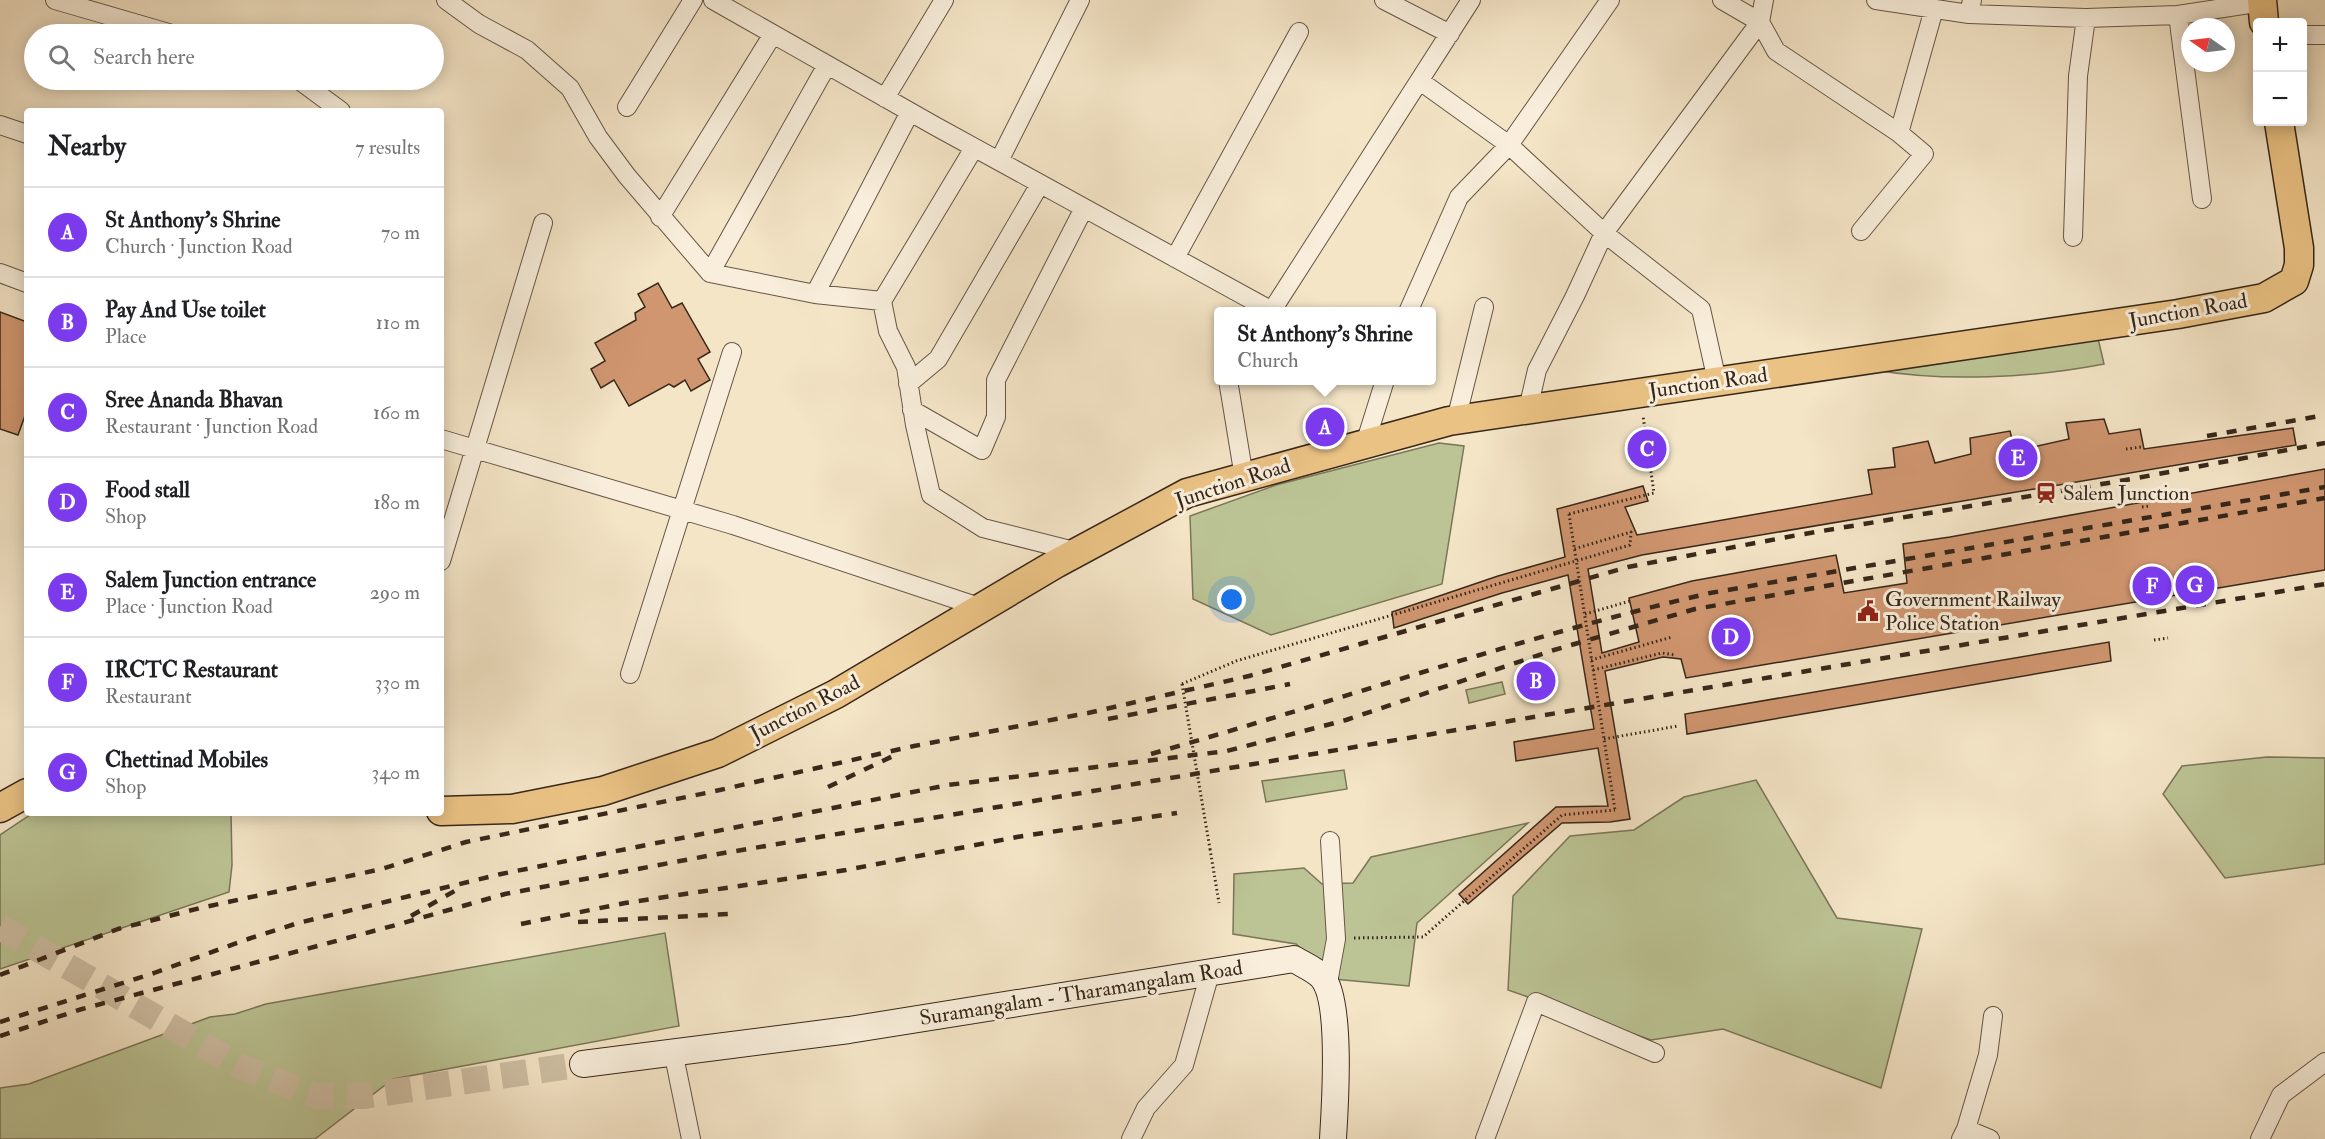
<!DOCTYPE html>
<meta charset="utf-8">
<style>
:root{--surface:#fff;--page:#f2f2f2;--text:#202124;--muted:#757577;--line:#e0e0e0;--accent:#7c3aed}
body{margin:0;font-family:"IM FELL Double Pica",serif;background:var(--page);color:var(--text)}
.controls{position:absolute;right:18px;top:18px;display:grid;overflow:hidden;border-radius:6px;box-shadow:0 3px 15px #0003}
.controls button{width:54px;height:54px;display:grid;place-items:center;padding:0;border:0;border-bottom:2px solid var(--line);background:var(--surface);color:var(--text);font:30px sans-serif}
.compass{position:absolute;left:2181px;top:18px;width:54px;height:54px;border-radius:50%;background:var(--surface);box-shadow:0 3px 15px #0003;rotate:284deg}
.you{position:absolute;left:1232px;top:600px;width:21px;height:21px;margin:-15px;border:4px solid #fff;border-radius:50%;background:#1a73e8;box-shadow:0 0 0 9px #1a73e833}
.badge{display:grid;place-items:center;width:39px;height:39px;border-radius:50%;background:var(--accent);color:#fff;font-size:20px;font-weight:700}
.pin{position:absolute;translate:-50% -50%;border:3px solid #fff;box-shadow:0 2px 6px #0006}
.popup{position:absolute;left:1214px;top:307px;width:222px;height:78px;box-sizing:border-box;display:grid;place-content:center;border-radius:6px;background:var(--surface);filter:drop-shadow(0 2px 4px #0005);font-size:20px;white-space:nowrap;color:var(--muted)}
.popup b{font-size:22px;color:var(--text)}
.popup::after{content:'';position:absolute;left:50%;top:100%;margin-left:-12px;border:12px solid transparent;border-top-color:var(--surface)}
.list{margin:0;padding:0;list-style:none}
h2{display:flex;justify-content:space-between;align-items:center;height:78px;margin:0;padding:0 24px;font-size:26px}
h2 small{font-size:20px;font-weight:400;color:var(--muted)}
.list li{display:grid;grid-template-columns:39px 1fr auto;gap:18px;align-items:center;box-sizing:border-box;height:90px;padding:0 24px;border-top:2px solid var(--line)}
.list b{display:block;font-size:22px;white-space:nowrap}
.list p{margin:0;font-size:20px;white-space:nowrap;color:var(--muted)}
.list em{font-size:20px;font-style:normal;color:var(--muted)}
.icon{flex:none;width:33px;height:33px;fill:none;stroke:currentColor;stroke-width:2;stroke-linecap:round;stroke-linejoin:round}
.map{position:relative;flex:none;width:2325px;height:1139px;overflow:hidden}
.search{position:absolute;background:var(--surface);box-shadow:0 3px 15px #0003;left:24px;top:24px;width:420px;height:66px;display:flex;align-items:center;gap:15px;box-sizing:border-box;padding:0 21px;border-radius:33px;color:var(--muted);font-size:22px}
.panel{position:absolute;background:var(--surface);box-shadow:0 3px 15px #0003;left:24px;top:108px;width:420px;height:708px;border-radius:6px}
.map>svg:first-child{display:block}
.green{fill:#bcc495;stroke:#7a7658;stroke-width:1.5}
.building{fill:#d09670;stroke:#37271a;stroke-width:1.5}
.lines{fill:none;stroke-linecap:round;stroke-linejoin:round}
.secondary-tunnel{stroke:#cebfa4;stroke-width:26;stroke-dasharray:26 13;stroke-linecap:butt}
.minor-casing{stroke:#665645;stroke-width:20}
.secondary-casing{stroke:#37271a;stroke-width:28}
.primary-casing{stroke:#37271a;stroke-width:31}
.path{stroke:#37271a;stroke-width:3;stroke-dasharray:1.5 3;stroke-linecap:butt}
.minor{stroke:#f8eedb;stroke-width:18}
.secondary{stroke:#f8eedb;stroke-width:26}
.primary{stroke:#eac284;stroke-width:28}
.rail{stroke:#37271a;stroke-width:4.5;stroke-dasharray:10 10;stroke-linecap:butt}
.path-bridge{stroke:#37271a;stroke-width:3;stroke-dasharray:1.5 3;stroke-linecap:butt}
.labels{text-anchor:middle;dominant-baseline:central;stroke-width:6;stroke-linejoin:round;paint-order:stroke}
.street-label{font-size:21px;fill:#37271a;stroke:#f8eedb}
.poi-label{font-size:21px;fill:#37271a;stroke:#f8eedb;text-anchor:start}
</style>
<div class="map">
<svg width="2325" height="1139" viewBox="0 0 2325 1139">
<rect width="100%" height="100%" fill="#f4e5c7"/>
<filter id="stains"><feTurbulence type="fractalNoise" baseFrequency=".00333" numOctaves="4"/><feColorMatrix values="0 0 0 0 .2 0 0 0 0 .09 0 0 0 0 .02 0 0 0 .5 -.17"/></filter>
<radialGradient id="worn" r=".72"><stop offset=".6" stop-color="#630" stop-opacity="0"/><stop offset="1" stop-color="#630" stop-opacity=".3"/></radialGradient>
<path class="green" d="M2097 334 2104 364C2032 378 1946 382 1874 370Z
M1439 443 1464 446 1442 584 1271 635 1193 599 1190 516 1276 485Z
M1502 682 1505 694 1469 703 1466 690Z
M2267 757 2325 758V864L2225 878 2163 794 2182 766Z
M1344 770 1347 789 1266 802 1262 781Z
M1756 780 1837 918 1922 929 1881 1088 1723 1029 1651 1040 1508 990 1513 896 1570 836 1634 830 1684 797Z
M33 813H231L232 865 229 892 0 969V835Z
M1528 823 1417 923 1409 986 1333 979 1296 944 1233 934 1234 874 1304 868 1322 884 1353 883 1371 857Z
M665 933 679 1026 393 1079 315 1139H0V1088L29 1084 210 1017 235 1014 266 1004Z"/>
<path class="building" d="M658 283 672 308 682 303 710 352 698 359 710 380 691 391 685 380 674 387 669 384 629 406 614 380 601 388 591 369 605 361 595 343 636 320 635 313 645 307 638 294Z
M0 312 27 322V410L18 435 0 429Z
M2104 419 2109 434 2140 429 2144 449 2293 428 2296 445 1642 555 1588 569 1602 653 1639 642 1629 598 1692 581 1836 555 1844 593 1907 583 1903 544 1950 537 2325 469V570L1686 678 1681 659 1663 657 1605 671 1630 819 1610 822 1562 823 1468 904 1459 894 1556 807 1608 806 1598 748 1516 761 1514 742 1594 729 1568 575 1502 593 1394 628 1392 612 1498 576 1565 557 1557 509 1643 486 1648 501 1625 507 1637 535 1872 494 1868 470 1895 467 1893 448 1928 441 1935 463 1971 454 1970 438 2010 431 2015 451 2069 439 2066 423Z
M2109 642 2111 661 1687 734 1685 714Z"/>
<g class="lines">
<path class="secondary-tunnel" d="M0 927 239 1066 316 1096H364L583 1064"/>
<defs>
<path id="minor" d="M55 0 172 34
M446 0 479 24 527 50 570 88 598 137 627 176 710 273 815 294 882 301 888 331 906 367 915 425 931 495 983 528 1078 552
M713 0 935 126 1272 311
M1384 0 1450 34
M1722 0 1760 22 1764 0
M1876 0 1969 14 1972 0
M1969 14 2086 18 2178 15 2202 199
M2178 15 2262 2
M2302 35H2325
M299 80 341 111
M1420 81 1509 145 1604 233 1701 309 1717 381
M885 98 944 0
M627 107 693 0
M0 125 27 134
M999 161 1080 0
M660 217 773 34
M1861 231 1924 154 1899 133
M2073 237 2078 76 2086 18
M1175 258 1299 32
M0 273 27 283
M710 273 827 65
M815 294 910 112
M882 301 974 148
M1271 312 1471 0
M1408 312 1459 197 1509 145 1610 0
M1228 380 1244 477
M908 384 938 359 1040 184
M1528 409 1537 370 1575 296 1604 233 1760 22 1776 51 1899 133 1934 9
M912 410 982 450 996 417V380L1084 208
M1456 420 1484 307
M441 439 733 525 982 608
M1365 444 1385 380
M441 561 543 223
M630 674 732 352
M1327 988 1336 939 1330 841
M673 1051 691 1139
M1966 1129 1990 1139
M1131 1139 1146 1108 1184 1065 1210 973
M1485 1139 1536 1002 1655 1053
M1961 1139 1966 1129 1988 1055 1993 1016
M2260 1139 2281 1095 2325 1062"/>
<path id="secondary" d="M583 1064 849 1030 1294 959C1302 964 1316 970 1322 977 1342 1000 1335 1107 1333 1139"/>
<path id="primary" d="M2262 0 2264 22
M0 808 27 793
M441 811 512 809 603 791 718 753 836 694 1057 563 1187 493 1449 421 2178 314 2264 298 2294 281 2299 265V248L2279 122"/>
</defs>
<use href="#minor" class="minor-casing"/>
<use href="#secondary" class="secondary-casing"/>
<use href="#primary" class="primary-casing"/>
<path class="path" d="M2126 449 2141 447
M2142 507 2149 506
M1569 514 1654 493 1643 416
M2148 577 2159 575
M1585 614 1630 601
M2154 640 2168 638
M1591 660 1672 637
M1593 670 1662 653 1675 655
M1182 684 1236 661 1630 545 1631 532 1574 549
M1604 739 1678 726
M1210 849 1219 903
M1354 938 1423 937 1562 815 1615 810"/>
<use href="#minor" class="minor"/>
<use href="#secondary" class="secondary"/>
<use href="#primary" class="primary"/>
<path class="rail" d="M2207 436 2325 415
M1108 719 1290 684
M1151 754C1337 701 1521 637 1710 593L2325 487
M828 787 893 756
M411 916 458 889
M578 922 728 914
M521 924 625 903 846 870 1017 837 1177 813
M0 975 118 929 200 908 382 869 466 842 711 792 914 746 1088 713 1249 676 1628 567 1798 535 2126 480 2325 443
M0 1022 154 973 248 939 298 923 501 874 948 785 1227 751 1346 720 1554 650 1695 609 2325 498
M0 1036 82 1009 396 925 505 894 712 855 2325 584"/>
<path class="path-bridge" d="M1569 514 1615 810
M1182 684 1210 849"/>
</g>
<defs>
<symbol id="station-bare" viewBox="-9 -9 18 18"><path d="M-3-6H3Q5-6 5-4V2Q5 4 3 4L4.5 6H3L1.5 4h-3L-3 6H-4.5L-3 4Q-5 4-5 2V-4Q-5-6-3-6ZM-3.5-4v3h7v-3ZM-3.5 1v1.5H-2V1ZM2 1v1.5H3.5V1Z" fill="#8f2418" stroke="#f8eedb" stroke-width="2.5" paint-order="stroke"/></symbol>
<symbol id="civic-bare" viewBox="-9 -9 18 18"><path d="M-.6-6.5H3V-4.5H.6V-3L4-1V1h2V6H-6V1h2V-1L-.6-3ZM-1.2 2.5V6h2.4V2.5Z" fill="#8f2418" stroke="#f8eedb" stroke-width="2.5" paint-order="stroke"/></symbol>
</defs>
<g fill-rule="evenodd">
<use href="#station-bare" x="2031" y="478" width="30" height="30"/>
<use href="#civic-bare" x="1853" y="596" width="30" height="30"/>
</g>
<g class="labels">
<g class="street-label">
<text transform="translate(2188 311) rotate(-10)">Junction Road</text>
<text transform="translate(1708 383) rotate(-8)">Junction Road</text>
<text transform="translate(1233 483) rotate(-18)">Junction Road</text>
<text transform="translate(805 708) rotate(-27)">Junction Road</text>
<text transform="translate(1081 993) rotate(-9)">Suramangalam - Tharamangalam Road</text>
</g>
<g class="poi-label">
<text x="2063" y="493">Salem Junction</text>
<text x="1885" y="599">Government Railway<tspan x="1885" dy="24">Police Station</tspan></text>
</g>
</g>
<rect width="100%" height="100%" filter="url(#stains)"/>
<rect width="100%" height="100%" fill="url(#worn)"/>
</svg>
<div class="controls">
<button>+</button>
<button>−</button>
</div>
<svg class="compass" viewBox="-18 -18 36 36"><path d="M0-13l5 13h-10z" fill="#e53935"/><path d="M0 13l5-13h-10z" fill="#757577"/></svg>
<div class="you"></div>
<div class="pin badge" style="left:1325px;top:427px">A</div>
<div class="popup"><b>St Anthony's Shrine</b>Church</div>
<div class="pin badge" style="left:1536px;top:681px">B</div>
<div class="pin badge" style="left:1647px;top:449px">C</div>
<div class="pin badge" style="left:1731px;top:637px">D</div>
<div class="pin badge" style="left:2018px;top:458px">E</div>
<div class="pin badge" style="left:2152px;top:586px">F</div>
<div class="pin badge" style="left:2195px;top:585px">G</div>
<div class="search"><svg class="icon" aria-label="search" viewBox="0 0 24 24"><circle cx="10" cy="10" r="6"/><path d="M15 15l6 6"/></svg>Search here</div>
<section class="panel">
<h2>Nearby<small>7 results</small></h2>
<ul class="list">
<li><span class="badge">A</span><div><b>St Anthony's Shrine</b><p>Church · Junction Road</p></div><em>70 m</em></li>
<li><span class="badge">B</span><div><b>Pay And Use toilet</b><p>Place</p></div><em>110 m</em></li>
<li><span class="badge">C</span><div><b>Sree Ananda Bhavan</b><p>Restaurant · Junction Road</p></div><em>160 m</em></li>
<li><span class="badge">D</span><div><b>Food stall</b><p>Shop</p></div><em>180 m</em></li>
<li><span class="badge">E</span><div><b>Salem Junction entrance</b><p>Place · Junction Road</p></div><em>290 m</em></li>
<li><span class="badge">F</span><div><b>IRCTC Restaurant</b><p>Restaurant</p></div><em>330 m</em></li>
<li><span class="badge">G</span><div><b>Chettinad Mobiles</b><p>Shop</p></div><em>340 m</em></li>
</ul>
</section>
</div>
